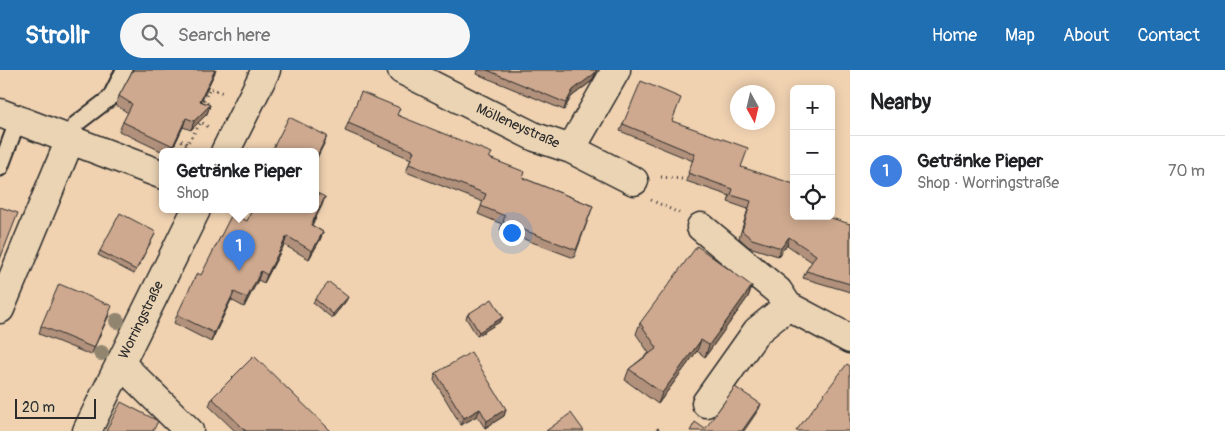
<!DOCTYPE html>
<meta charset="utf-8">
<style>
:root{--surface:#fff;--page:#f6f6f6;--text:#202124;--muted:#757577;--line:#e0e0e0;--accent:#1f6fb2}
body{margin:0;font-family:Pangolin,sans-serif;background:var(--page);color:var(--text)}
.controls{position:absolute;right:15px;top:15px;display:grid;overflow:hidden;border-radius:8px;box-shadow:0 2px 12px #0003}
.controls button{width:45px;height:45px;display:grid;place-items:center;padding:0;border:0;border-bottom:1px solid var(--line);background:var(--surface);color:var(--text);font:25px sans-serif}
.compass{position:absolute;left:730px;top:15px;width:45px;height:45px;border-radius:50%;background:var(--surface);box-shadow:0 2px 12px #0003;rotate:172deg}
.scale{position:absolute;left:15px;bottom:12px;width:81px;box-sizing:border-box;padding-left:5px;border:2px solid #2b2b2b;border-top:0;font-size:14px;line-height:18px;white-space:nowrap;color:#2b2b2b;-webkit-text-stroke:4px #ebd4b4;paint-order:stroke}
.you{position:absolute;left:511px;top:162px;width:18px;height:18px;margin:-12px;border:4px solid #fff;border-radius:50%;background:#1a73e8;box-shadow:0 0 0 8px #1a73e833}
.badge{display:grid;place-items:center;width:32px;height:32px;border-radius:50%;background:var(--accent);color:#fff;font-size:16px;font-weight:700}
.pin{position:absolute;translate:-50% -41px;filter:drop-shadow(0 1px 2px #0008)}
.pin::after{content:'';position:absolute;top:26px;width:18px;height:15px;background:inherit;clip-path:polygon(0 0,100% 0,50% 100%)}
.popup{position:absolute;left:159px;top:78px;width:160px;height:65px;box-sizing:border-box;display:grid;place-content:center;border-radius:8px;background:var(--surface);filter:drop-shadow(0 1px 4px #0005);font-size:16px;white-space:nowrap;color:var(--muted)}
.popup b{font-size:19px;color:var(--text)}
.popup::after{content:'';position:absolute;left:50%;top:100%;margin-left:-10px;border:10px solid transparent;border-top-color:var(--surface)}
.list{margin:0;padding:0;list-style:none}
h2{display:flex;justify-content:space-between;align-items:center;height:65px;margin:0;padding:0 20px;font-size:21px}
h2 small{font-size:16px;font-weight:400;color:var(--muted)}
.list li{display:grid;grid-template-columns:32px 1fr auto;gap:15px;align-items:center;box-sizing:border-box;height:70px;padding:0 20px;border-top:1px solid var(--line)}
.list b{display:block;font-size:19px;white-space:nowrap}
.list p{margin:0;font-size:16px;white-space:nowrap;color:var(--muted)}
.list em{font-size:16px;font-style:normal;color:var(--muted)}
.icon{flex:none;width:28px;height:28px;fill:none;stroke:currentColor;stroke-width:2;stroke-linecap:round;stroke-linejoin:round}
.map{position:relative;flex:none;width:850px;height:361px;overflow:hidden}
header{display:flex;align-items:center;gap:30px;box-sizing:border-box;height:70px;padding:0 25px;background:var(--accent);color:#fff}
header strong{font-size:24px}
nav{display:flex;gap:28px;margin-inline-start:auto;font-size:18px}
.search{width:350px;height:45px;background:var(--page);display:flex;align-items:center;gap:12px;box-sizing:border-box;padding:0 18px;border-radius:28px;color:var(--muted);font-size:19px}
main{display:flex}
aside{flex:1;background:var(--surface)}
.map>svg:first-child{display:block}
.lines{fill:none;stroke-linecap:round;stroke-linejoin:round}
.lane-casing{stroke:#2b2b2b;stroke-width:19}
.street-casing{stroke:#2b2b2b;stroke-width:31}
.path{stroke:#2b2b2b;stroke-width:3;stroke-dasharray:1 4;stroke-linecap:butt}
.lane{stroke:#ebd4b4;stroke-width:15}
.street{stroke:#ebd4b4;stroke-width:28}
.tree{fill:#918570}
.wall{fill:#b1917b;stroke:#2b2b2b}
.shaded-wall{fill:#907664;stroke:#2b2b2b}
.building{fill:#cea98f;stroke:#2b2b2b}
.labels{text-anchor:middle;dominant-baseline:central;stroke-width:4.5;stroke-linejoin:round;paint-order:stroke}
.street-label{font-size:14px;fill:#2b2b2b;stroke:#ebd4b4}
</style>
<header>
<strong>Strollr</strong>
<div class="search"><svg class="icon" aria-label="search" viewBox="0 0 24 24"><circle cx="10" cy="10" r="6"/><path d="M15 15l6 6"/></svg>Search here</div>
<nav><a>Home</a><a>Map</a><a>About</a><a>Contact</a></nav>
</header>
<main>
<div class="map">
<svg width="850" height="361" viewBox="0 0 850 361">
<rect width="100%" height="100%" fill="#f0d2b1"/>
<filter id="ink" filterUnits="userSpaceOnUse"><feTurbulence type="fractalNoise" baseFrequency=".02" numOctaves="2"/><feDisplacementMap in="SourceGraphic" scale="10" xChannelSelector="R" yChannelSelector="G"/><feConvolveMatrix kernelMatrix="1 2 1 2 8 2 1 2 1" color-interpolation-filters="sRGB"/></filter>
<g filter="url(#ink)">
<g class="lines">
<defs>
<path id="lane" d="M70 70 76 54 110 28 124 0
M0 98 18 50"/>
<path id="street" d="M402 0 535 67 571 79 634 111
M0 43 163 105
M571 79 616 0
M225 82 266 0
M701 157 778 221 788 236
M0 239 70 70
M120 293 189 361
M706 333 757 261 788 236 850 269
M87 361 196 140"/>
</defs>
<use href="#lane" class="lane-casing"/>
<use href="#street" class="street-casing"/>
<path class="path" d="M206 38 208 34 204 30 210 18 223 23
M177 68 187 74
M178 82 187 74 201 52 208 57
M661 107 682 109
M651 130 679 143"/>
<use href="#lane" class="lane"/>
<use href="#street" class="street"/>
</g>
<g class="tree">
<circle cx="117" cy="251" r="8"/>
<circle cx="101" cy="283" r="8"/>
</g>
<path class="wall" d="M133 0H216L201 31 210 35 207 44 191 60 183 57 171 82H163L119 61 123 52 128 43 116 35 119 26Z
M478 0H597L592 11 571 27 564 40 477 4Z
M397 45 490 88 523 108 593 136 574 188 500 160 502 154 478 144 483 132 406 102 411 89 345 61 348 53Z
M672 51 741 97 794 146 850 154V222L803 208 806 201 812 192 787 175 778 186 749 177 739 168 748 139 728 132 730 126 686 111 693 91 620 61 623 54Z
M322 135 312 155 323 162 320 170 309 189 284 175 264 213 258 210 244 237 231 230 211 272 174 253 177 245 247 151Z
M156 162 134 204 98 185 100 181Z
M752 216 748 227 705 287 697 281 658 334 625 310 629 299 649 283 636 264 640 253Z
M315 229 346 231 332 248 313 233Z
M110 243 91 285 39 264 41 256Z
M468 244 503 247 501 251 477 266 466 248Z
M436 303 506 339 504 346 485 358 477 346 461 355 434 310Z
M212 328 331 361H235L209 336Z"/>
<path class="shaded-wall" d="M215 0H216L197 40 200 31Z
M597 0 592 11 571 27 564 40 566 33 573 20Z
M210 35 207 44 191 60 194 51Z
M186 48 183 57 171 82 173 76Z
M327 66 324 74 315 92V90Z
M325 127 322 135 308 163 311 155Z
M323 162 320 170 309 189 312 181Z
M287 166 284 175 264 213 267 205Z
M789 167 787 175 778 186 781 178Z
M261 201 258 210 244 237 247 228Z
M752 216 748 227 705 287 709 275Z
M234 222 231 230 211 272 214 263Z
M348 227 346 231 332 248 333 244Z
M503 247 501 251 477 266 479 262Z
M701 270 697 281 658 334 662 323Z
M761 334 759 339 744 361H742Z
M480 339 477 346 461 355 464 348Z
M506 339 504 346 485 358 487 351Z"/>
<path class="building" d="M133 0H215L200 31 210 35 194 51 186 48 173 76 123 52 132 34 119 26Z
M487 0H597L594 4 573 20 566 33Z
M641 11 681 28 672 51 748 78 741 97 794 114V146H825L850 154V214L806 201 816 185 789 167 781 178 752 169 742 161 751 131 731 125 733 119 688 103 695 84 623 54Z
M361 22 400 38 397 45 492 83 489 88 525 102 523 108 593 136 576 180 503 152 505 146 481 136 486 124 409 94 414 81 348 53Z
M289 47 327 66 315 90V82H271Z
M315 122 325 127 311 155 323 162 312 181 287 166 267 205 261 201 247 228 234 222 214 263 177 245 197 203 201 205 232 144 247 151 252 140H315Z
M0 137 18 143 0 189Z
M120 143 156 162 136 200 100 181Z
M697 176 752 216 709 275 701 270 662 323 629 299 657 278 640 253Z
M329 212 348 227 333 244 315 229Z
M59 214 112 236 94 278 41 256Z
M492 229 503 247 479 262 468 244Z
M471 282 506 339 487 351 480 339 464 348 436 303Z
M254 286 331 361H246L212 328Z
M847 294 850 296V361H796Z
M735 317 761 334 742 361H690L695 352 705 359Z
M121 332 158 351 153 361H106Z
M571 343 584 361H546Z
M658 358 661 361H654Z"/>
</g>
<g class="labels">
<g class="street-label">
<text transform="translate(518 56) rotate(24)">Mölleneystraße</text>
<text transform="translate(141 250) rotate(-64)">Worringstraße</text>
</g>
</g>
</svg>
<div class="controls">
<button>+</button>
<button>−</button>
<button><svg class="icon" aria-label="locate" viewBox="0 0 24 24"><circle cx="12" cy="12" r="6"/><path d="M12 2v4M12 18v4M2 12h4M18 12h4"/></svg></button>
</div>
<svg class="compass" viewBox="-18 -18 36 36"><path d="M0-13l5 13h-10z" fill="#e53935"/><path d="M0 13l5-13h-10z" fill="#757577"/></svg>
<div class="scale">20 m</div>
<div class="you"></div>
<div class="pin badge" style="left:239px;top:201px;background:#3f7fe0">1</div>
<div class="popup"><b>Getränke Pieper</b>Shop</div>
</div>
<aside>
<h2>Nearby<small></small></h2>
<ul class="list">
<li><span class="badge" style="background:#3f7fe0">1</span><div><b>Getränke Pieper</b><p>Shop · Worringstraße</p></div><em>70 m</em></li>
</ul>
</aside>
</main>
